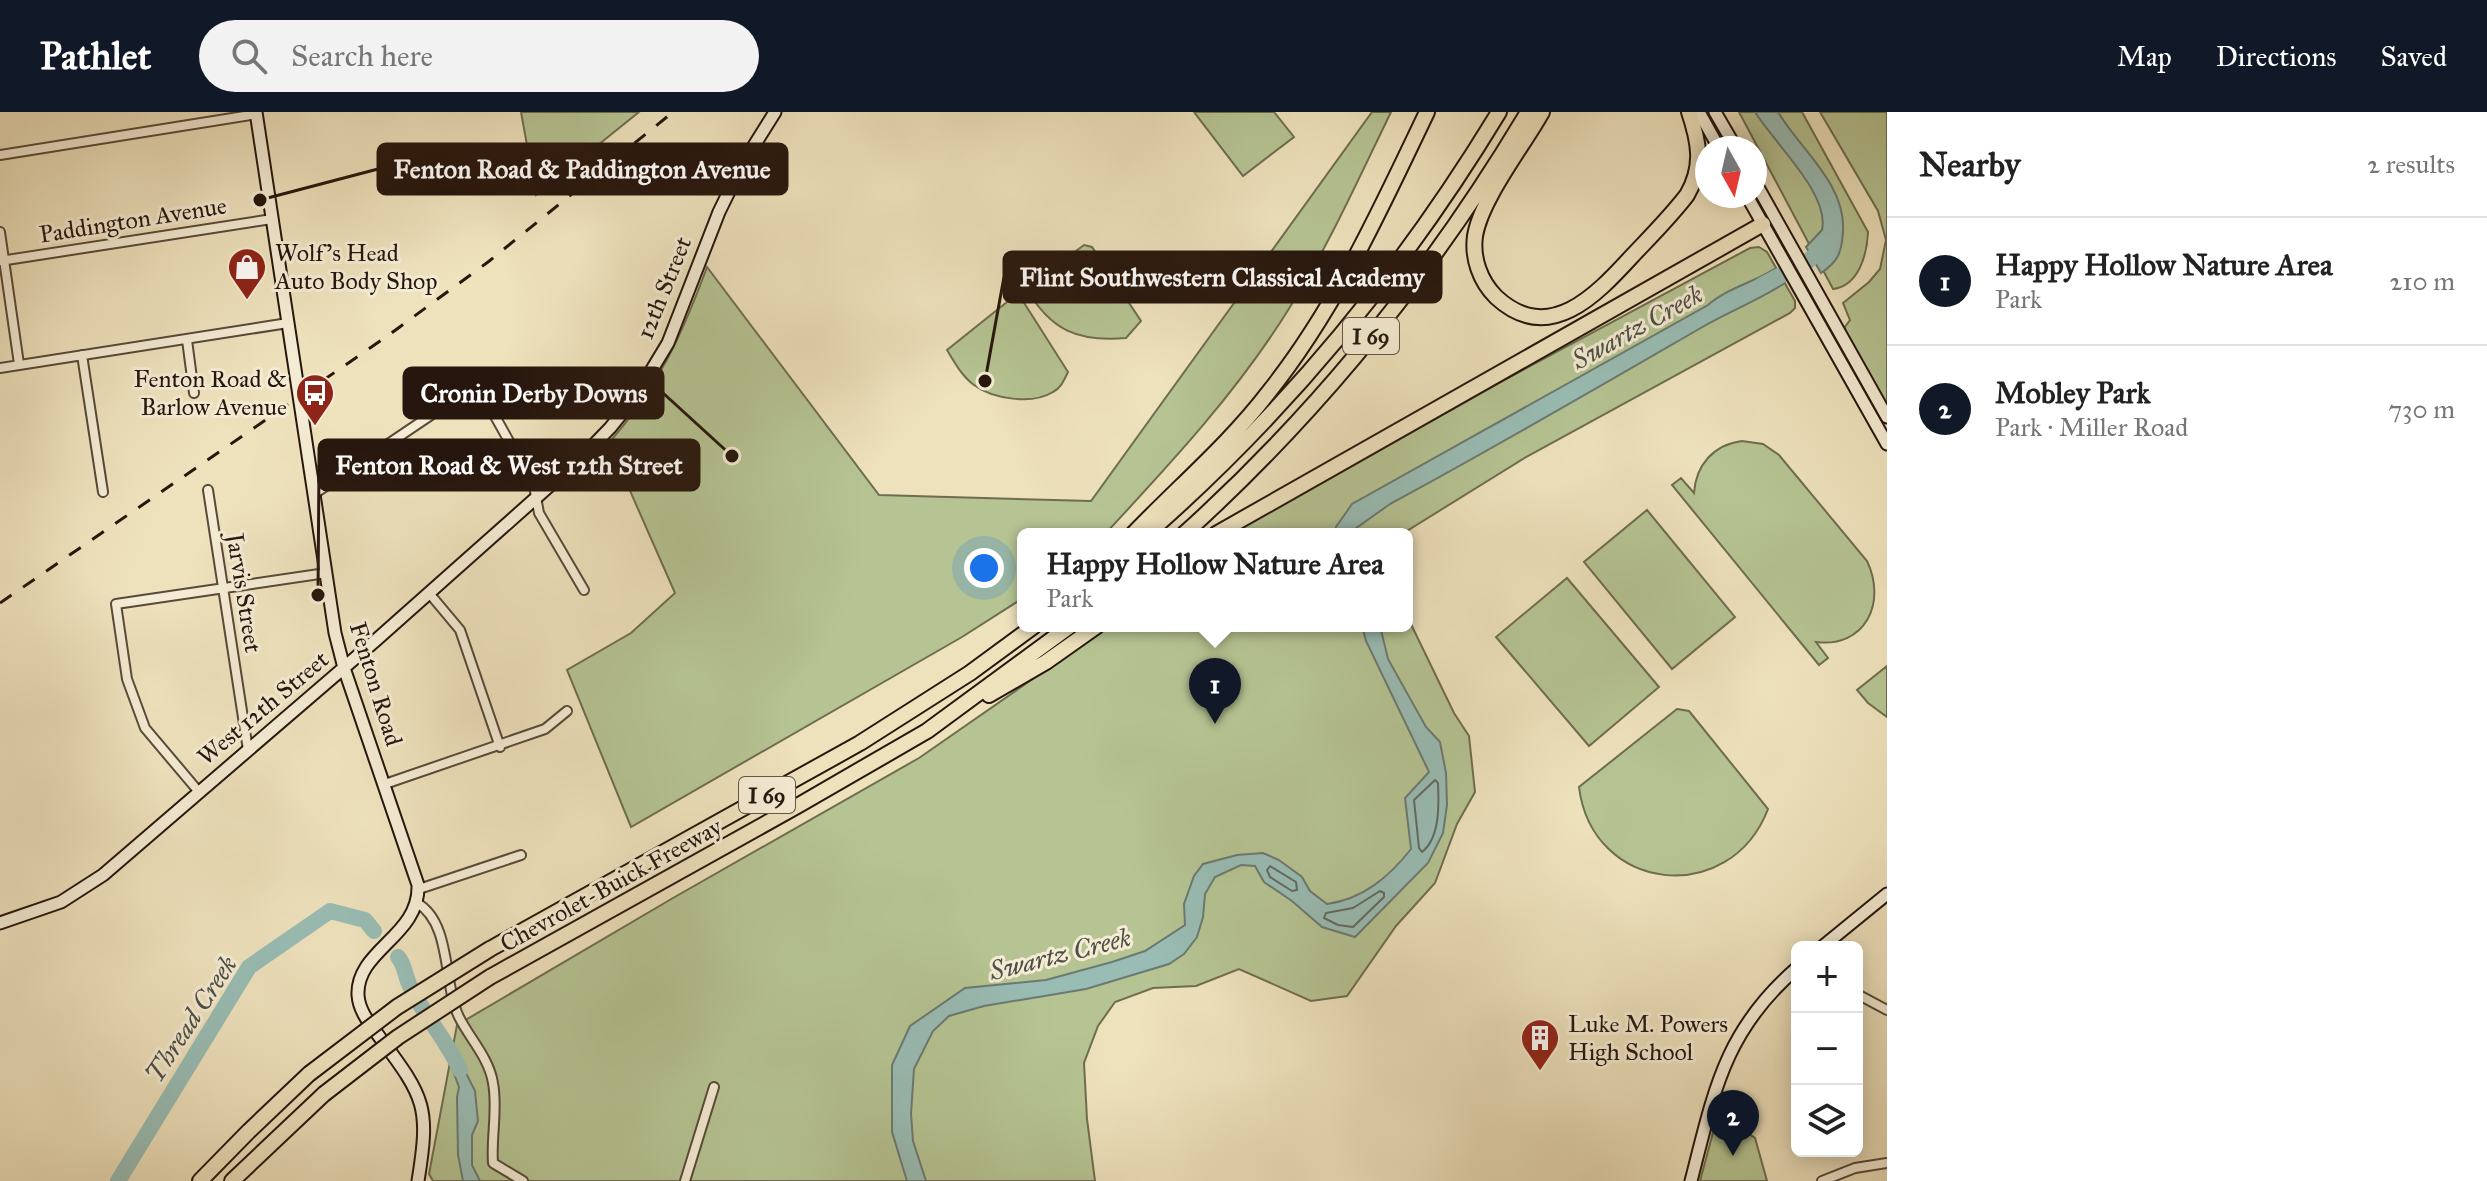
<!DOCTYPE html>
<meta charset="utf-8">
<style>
:root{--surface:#fff;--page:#f2f2f2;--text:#222;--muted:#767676;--line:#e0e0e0;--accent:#111827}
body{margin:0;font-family:"IM FELL Great Primer",serif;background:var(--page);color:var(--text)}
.controls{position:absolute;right:24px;bottom:24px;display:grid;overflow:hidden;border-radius:12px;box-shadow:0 4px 20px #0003}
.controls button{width:72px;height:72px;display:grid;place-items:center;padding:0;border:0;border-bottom:2px solid var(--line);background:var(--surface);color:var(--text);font:40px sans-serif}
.compass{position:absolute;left:1695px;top:24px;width:72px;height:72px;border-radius:50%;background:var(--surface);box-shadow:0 4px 20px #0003;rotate:172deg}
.you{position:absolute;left:984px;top:456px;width:28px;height:28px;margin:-20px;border:6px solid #fff;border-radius:50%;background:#1a73e8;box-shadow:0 0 0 12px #1a73e833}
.badge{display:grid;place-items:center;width:52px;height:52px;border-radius:50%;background:var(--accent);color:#fff;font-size:26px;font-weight:700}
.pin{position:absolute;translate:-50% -66px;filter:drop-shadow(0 2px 4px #0008)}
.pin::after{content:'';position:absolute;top:42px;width:28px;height:24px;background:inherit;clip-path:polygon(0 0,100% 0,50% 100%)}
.popup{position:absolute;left:1017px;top:416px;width:396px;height:104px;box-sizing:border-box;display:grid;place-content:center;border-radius:12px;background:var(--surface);filter:drop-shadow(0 2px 6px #0005);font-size:26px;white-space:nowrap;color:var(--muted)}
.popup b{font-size:30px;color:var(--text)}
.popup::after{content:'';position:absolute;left:50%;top:100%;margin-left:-16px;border:16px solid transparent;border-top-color:var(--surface)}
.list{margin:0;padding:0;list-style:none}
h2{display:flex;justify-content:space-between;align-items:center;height:104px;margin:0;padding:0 32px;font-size:34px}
h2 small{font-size:26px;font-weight:400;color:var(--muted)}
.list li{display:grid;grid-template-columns:52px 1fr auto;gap:24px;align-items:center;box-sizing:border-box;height:128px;padding:0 32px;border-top:2px solid var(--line)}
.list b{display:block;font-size:30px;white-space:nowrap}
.list p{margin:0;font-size:26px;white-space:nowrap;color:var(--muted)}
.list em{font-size:26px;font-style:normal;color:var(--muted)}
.icon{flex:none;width:44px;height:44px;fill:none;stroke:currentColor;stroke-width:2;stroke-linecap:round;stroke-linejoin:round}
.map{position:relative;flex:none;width:1887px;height:1069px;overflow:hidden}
header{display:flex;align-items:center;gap:48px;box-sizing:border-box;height:112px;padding:0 40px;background:var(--accent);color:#fff}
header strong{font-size:38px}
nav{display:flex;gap:44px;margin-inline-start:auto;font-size:28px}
.search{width:560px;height:72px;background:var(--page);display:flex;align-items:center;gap:20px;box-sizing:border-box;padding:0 28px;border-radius:44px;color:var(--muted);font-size:30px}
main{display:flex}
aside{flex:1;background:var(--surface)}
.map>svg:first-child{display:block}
.green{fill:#b6c493;stroke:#6e6d50;stroke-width:2}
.water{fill:#99bdb5;stroke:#6b7a72;stroke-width:2}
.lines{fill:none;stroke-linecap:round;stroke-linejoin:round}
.shore{stroke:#606a61;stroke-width:2}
.river{stroke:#99bdb5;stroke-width:16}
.street-casing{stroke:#584939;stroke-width:12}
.secondary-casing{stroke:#26160d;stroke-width:15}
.highway-casing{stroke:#26160d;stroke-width:18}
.street{stroke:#f4ecd4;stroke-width:8}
.secondary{stroke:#f4ecd4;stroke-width:11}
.highway{stroke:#eee2bd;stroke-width:14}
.rail{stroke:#26160d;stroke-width:3;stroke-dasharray:14 14;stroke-linecap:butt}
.highway-bridge-casing{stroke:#26160d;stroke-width:18;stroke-linecap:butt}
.highway-bridge{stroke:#eee2bd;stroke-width:14}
.labels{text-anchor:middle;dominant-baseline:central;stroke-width:6;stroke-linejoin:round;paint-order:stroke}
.shield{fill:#f4ecd4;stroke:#645649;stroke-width:2}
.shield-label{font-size:22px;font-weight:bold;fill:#26160d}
.street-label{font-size:24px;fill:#26160d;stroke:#f4ecd4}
.poi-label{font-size:24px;fill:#26160d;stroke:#f4ecd4;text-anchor:start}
.water-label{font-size:26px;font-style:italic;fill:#4e5048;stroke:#f4ecd4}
.leader{fill:none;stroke:#26160d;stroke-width:3}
.callout-dot{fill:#26160d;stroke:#f4ecd4;stroke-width:3}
.callout{fill:#26160d;stroke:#26160d;stroke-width:3}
.callout-label{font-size:26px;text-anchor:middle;font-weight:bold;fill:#fff}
</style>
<header>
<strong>Pathlet</strong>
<div class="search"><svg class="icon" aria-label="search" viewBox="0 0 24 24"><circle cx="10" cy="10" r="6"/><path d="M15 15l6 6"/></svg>Search here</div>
<nav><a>Map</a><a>Directions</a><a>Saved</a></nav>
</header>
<main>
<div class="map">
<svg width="1887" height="1069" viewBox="0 0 1887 1069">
<rect width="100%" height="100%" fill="#eee2bd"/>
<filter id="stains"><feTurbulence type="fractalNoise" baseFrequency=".0025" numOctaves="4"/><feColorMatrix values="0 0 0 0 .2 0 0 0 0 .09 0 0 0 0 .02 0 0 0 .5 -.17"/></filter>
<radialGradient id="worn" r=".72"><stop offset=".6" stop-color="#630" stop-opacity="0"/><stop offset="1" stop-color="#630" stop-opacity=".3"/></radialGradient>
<path class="green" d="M521 0H639L536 83Z
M1194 0H1274L1294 25 1243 64Z
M1372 0H1391C1359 66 1329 133 1290 195 1239 278 1171 351 1105 422H1023V486L962 525 631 715 567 558 631 521 675 481 609 331C658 274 681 226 707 155L879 383 1091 389Z
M1739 0H1802L1868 120C1867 142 1859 174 1833 177Z
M1820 0H1887V294L1844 216 1850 208 1843 191 1869 170 1880 157 1886 128 1878 99Z
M1084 133 1092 135 1141 209 1126 226C1078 230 1051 219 1026 176Z
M1759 135 1767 140 1795 189V196L1790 201 1526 345 1402 422H1229L1465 289 1750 136Z
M1012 186H1021L1068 260C1064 268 1061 276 1053 280 1032 293 993 287 974 273 962 264 954 250 947 238Z
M1742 329 1763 332 1779 343 1867 449C1887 491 1865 536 1816 530L1828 546 1819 553 1672 373 1681 366 1694 381C1696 353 1713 333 1742 329Z
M1647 398 1735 505 1672 557 1584 450Z
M1567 466 1659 575 1589 634 1496 525Z
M1407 504 1454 601 1469 624 1475 680 1457 712 1435 771 1396 814 1347 884 1311 889 1239 857 1196 874 1153 876 1115 890 1098 914 1084 951 1087 1007 1095 1069H433L429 1062 457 913 673 786 919 646 1109 514H1407Z
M1887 554V605L1868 591 1857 578Z
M1677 597 1689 599 1768 697C1730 796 1592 781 1579 675Z
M1718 1002 1755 1026 1767 1069H1700Z"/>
<path class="water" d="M1755 0H1778C1800 37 1846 72 1843 119 1842 140 1838 150 1821 161L1806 135 1822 118C1830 82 1774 31 1755 0Z
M1776 156 1785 171C1758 189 1727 200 1699 217 1597 276 1494 336 1390 392L1355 417 1353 422H1335L1336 415 1352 392 1708 193C1727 176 1755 170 1776 156Z
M1362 514H1380L1388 547 1426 615 1440 630 1446 661 1447 693 1443 721 1428 751 1355 825 1322 815 1292 789 1264 770 1255 754 1241 753 1215 765 1205 782 1203 805 1197 825 1184 842 1169 852 1086 877 984 894 949 904 933 919 914 957 911 1002 913 1029 926 1069H907L892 1020V953L910 914 965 876 1046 868 1112 850 1145 839 1185 813 1184 792 1194 764 1203 752 1237 743 1263 741 1279 748 1302 765 1310 779 1327 792C1363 787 1389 765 1411 737L1405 686 1429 660 1366 529Z
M453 935 475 979 478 1009 472 1023V1053L480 1069H463L458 1043 457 985 459 975 450 951Z"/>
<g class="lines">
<path class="shore" d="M1435 668 1438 671C1439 693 1440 726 1422 740L1419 736 1414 688Z
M1270 754 1296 770 1297 778 1292 779 1270 765 1267 758Z
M1380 779 1384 781V785L1353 815 1338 813 1324 806 1326 801 1353 796Z"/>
<path class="river" d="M1762 173 1808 149 1827 133
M398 845C405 853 405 864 410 874 424 904 447 928 460 958
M118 1069 249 855 330 799 365 808 374 819"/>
<defs>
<path id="street" d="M0 43 257 2
M0 120 19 252
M0 149 272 107
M187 228 194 281
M82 243 103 380
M0 256 288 211
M208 378 248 638
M314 382 477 272 534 374 539 401 584 478
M429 481 460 518 500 635
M385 672 545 617 567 599
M199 680 145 616 127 567 116 492 326 461
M419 777 521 743
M417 791C452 811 443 873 459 905 470 927 489 946 493 971 498 998 491 1024 493 1051L523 1069
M1857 882 1887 898
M685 1069 714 975
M1822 1069 1855 1056 1887 1051"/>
<path id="secondary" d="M256 0 335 521 344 556 418 773C420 824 356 838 358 883 359 900 371 913 381 927 425 986 430 995 418 1069
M1699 0 1719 36
M1715 0 1736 36
M1755 70 1887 305
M1747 84 1887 332
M0 811 61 790 103 763 375 529 582 345 610 316 636 284 668 231 719 100 742 53 775 0
M1822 835 1887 782
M1691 1069C1714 980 1724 919 1797 856"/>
<path id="highway" d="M1542 0C1523 34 1481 87 1475 124 1472 146 1480 169 1496 185 1550 235 1598 181 1634 142 1652 123 1671 104 1687 83 1704 54 1699 30 1689 0
M1133 422C1178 375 1228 333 1268 281 1336 196 1380 98 1427 0
M1147 422C1285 301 1404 157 1499 0
M1184 422C1319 300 1435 156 1528 0
M1216 422 1763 112
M989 583 1046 550 1097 514
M490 837 860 631 970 561 1034 514
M490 865 799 693 927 619 1070 514
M200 1069 249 1019 309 962
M232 1069 324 982"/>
</defs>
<use href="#street" class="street-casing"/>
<use href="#secondary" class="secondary-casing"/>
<use href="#highway" class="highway-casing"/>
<use href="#street" class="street"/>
<use href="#secondary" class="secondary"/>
<use href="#highway" class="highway"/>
<path class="rail" d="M0 491 386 225 488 150 673 0"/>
<defs>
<path id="highway-bridge" d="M309 962 397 895 490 837
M324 982 398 925 490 865"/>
</defs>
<use href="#highway-bridge" class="highway-bridge-casing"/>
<use href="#highway-bridge" class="highway-bridge"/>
</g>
<defs>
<symbol id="shop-pin" viewBox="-11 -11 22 30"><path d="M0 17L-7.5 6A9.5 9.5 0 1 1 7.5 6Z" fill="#8f2418" stroke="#f4ecd4"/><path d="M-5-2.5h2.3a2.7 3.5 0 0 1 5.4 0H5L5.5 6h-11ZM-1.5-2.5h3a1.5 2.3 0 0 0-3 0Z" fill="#fff"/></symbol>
<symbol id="bus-pin" viewBox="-11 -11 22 30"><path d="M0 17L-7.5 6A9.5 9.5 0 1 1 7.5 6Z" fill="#8f2418" stroke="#f4ecd4"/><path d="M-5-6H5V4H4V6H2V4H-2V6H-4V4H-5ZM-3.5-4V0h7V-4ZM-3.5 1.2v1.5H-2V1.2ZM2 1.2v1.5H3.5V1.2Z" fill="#fff"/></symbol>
<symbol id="building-pin" viewBox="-11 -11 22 30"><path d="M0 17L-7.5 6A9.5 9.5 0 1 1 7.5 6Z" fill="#8f2418" stroke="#f4ecd4"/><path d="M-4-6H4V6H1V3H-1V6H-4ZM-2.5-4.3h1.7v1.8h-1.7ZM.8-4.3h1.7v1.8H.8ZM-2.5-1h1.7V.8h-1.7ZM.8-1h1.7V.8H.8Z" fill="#fff"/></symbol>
</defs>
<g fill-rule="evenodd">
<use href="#shop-pin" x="225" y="133" width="44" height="60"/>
<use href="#bus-pin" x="293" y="259" width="44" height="60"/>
<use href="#building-pin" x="1518" y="904" width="44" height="60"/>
</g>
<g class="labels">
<g class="shield">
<rect x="1343" y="206" width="56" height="36" rx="6"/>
<rect x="739" y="665" width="56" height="36" rx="6"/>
</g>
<g class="shield-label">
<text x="1371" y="224">I 69</text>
<text x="767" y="683">I 69</text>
</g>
<g class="street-label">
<text transform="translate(133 108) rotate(-9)">Paddington Avenue</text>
<text transform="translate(664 176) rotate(-68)">12th Street</text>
<text transform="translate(244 481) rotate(81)">Jarvis Street</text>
<text transform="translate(376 572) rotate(73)">Fenton Road</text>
<text transform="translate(263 596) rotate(-40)">West 12th Street</text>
<text transform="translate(611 773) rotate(-29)">Chevrolet-Buick Freeway</text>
</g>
<g class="poi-label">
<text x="275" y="141">Wolf's Head<tspan x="275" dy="28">Auto Body Shop</tspan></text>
<text x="287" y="267" text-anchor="end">Fenton Road &amp;<tspan x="287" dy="28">Barlow Avenue</tspan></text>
<text x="1568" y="912">Luke M. Powers<tspan x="1568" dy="28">High School</tspan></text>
</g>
<g class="water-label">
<text transform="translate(1637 215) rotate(-29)">Swartz Creek</text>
<text transform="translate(1060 842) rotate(-14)">Swartz Creek</text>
<text transform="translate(191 907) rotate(-57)">Thread Creek</text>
</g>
</g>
<path class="leader" d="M260 88L378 57M985 269L1004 165M732 344L663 281M318 483L319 353"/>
<g class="callout-dot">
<circle cx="260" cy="88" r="8"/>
<circle cx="985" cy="269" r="8"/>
<circle cx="732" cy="344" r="8"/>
<circle cx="318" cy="483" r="8"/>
</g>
<g class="callout">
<rect x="378" y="32" width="409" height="50" rx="8"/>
<rect x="1004" y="140" width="437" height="50" rx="8"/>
<rect x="404" y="256" width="259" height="50" rx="8"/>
<rect x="319" y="328" width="380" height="50" rx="8"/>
</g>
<g class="callout-label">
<text x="582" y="66">Fenton Road &amp; Paddington Avenue</text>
<text x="1222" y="174">Flint Southwestern Classical Academy</text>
<text x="534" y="290">Cronin Derby Downs</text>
<text x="509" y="362">Fenton Road &amp; West 12th Street</text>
</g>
<rect width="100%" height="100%" filter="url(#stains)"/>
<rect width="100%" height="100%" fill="url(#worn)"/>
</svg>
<div class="controls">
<button>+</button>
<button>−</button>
<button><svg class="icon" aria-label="layers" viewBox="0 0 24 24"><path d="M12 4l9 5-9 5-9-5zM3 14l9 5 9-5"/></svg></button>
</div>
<svg class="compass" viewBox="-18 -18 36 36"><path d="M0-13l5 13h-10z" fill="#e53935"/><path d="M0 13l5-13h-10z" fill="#767676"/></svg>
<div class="you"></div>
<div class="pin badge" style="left:1215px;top:612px">1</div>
<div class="popup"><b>Happy Hollow Nature Area</b>Park</div>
<div class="pin badge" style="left:1733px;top:1044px">2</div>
</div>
<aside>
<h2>Nearby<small>2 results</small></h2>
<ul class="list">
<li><span class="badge">1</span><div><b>Happy Hollow Nature Area</b><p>Park</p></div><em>210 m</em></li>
<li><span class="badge">2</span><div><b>Mobley Park</b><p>Park · Miller Road</p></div><em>730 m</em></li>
</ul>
</aside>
</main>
